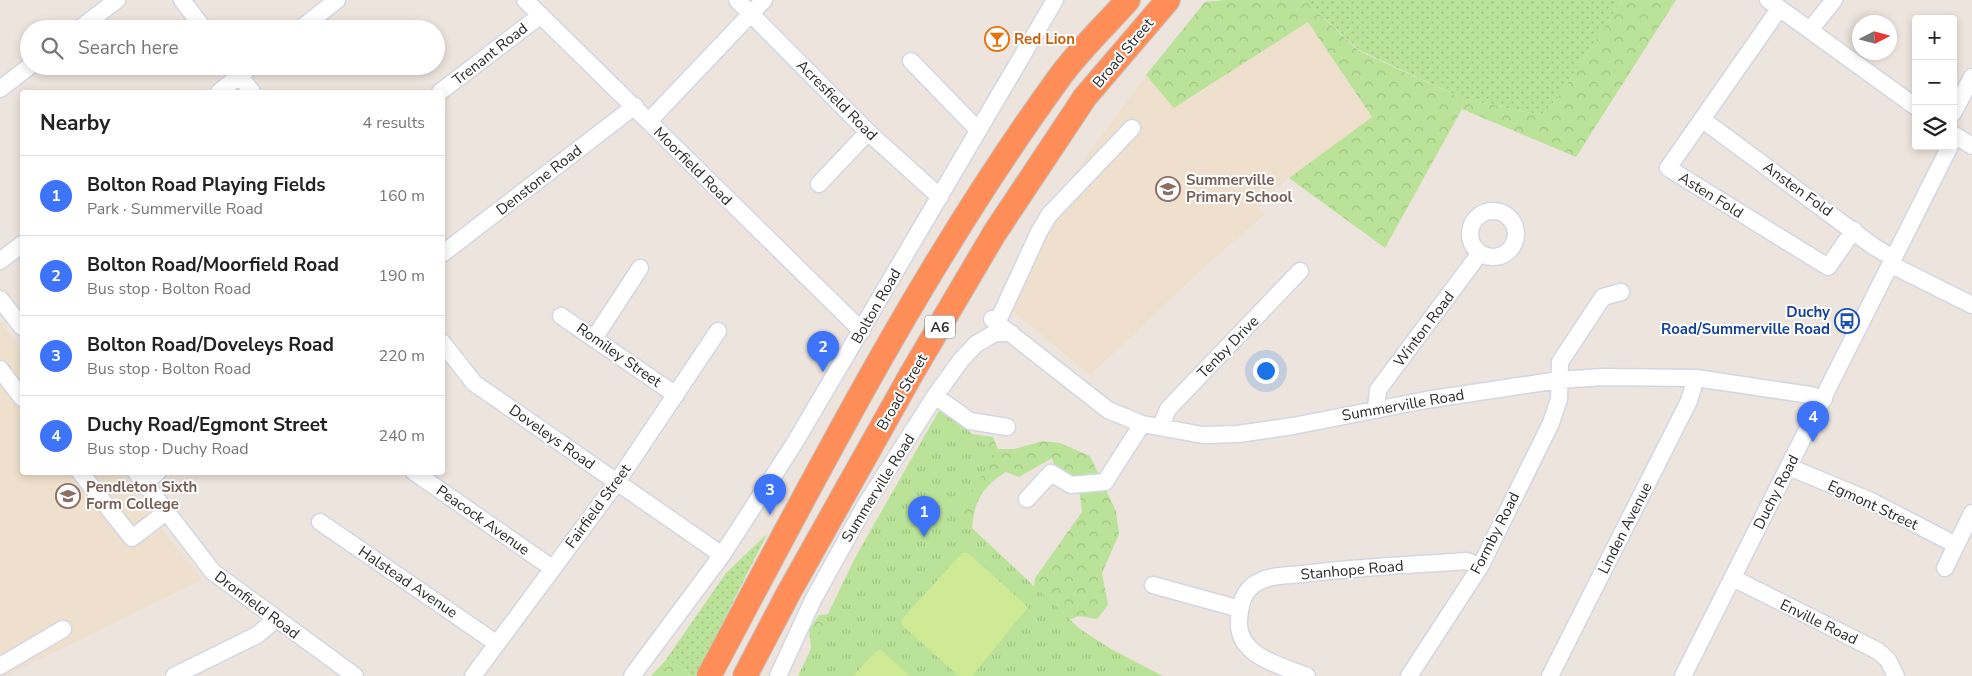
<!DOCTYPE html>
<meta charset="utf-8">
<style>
:root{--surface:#fff;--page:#f2f2f2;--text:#222;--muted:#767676;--line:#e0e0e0;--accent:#3d74fa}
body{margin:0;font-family:"Nunito Sans",sans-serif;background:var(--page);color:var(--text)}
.controls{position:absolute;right:15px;top:15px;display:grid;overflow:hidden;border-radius:5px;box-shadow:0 2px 8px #0003}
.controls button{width:45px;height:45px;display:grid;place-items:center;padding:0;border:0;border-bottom:1px solid var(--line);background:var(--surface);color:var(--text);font:25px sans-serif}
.compass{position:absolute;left:1852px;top:15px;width:45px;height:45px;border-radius:50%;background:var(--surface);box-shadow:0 2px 8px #0003;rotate:84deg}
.you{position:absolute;left:1265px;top:370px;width:18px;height:18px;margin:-12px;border:4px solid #fff;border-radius:50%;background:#1a73e8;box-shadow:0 0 0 8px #1a73e833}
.badge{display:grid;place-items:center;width:32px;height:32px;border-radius:50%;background:var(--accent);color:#fff;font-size:16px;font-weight:700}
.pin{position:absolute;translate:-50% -41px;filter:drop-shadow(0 1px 2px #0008)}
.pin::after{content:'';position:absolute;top:26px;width:18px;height:15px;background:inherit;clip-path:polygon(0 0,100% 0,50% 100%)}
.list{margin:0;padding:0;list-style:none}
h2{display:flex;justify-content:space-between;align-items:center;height:65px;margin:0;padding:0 20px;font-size:21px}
h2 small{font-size:16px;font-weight:400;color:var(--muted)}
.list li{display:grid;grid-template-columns:32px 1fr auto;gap:15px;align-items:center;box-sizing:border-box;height:80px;padding:0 20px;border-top:1px solid var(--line)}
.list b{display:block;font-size:19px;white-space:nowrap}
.list p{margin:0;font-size:16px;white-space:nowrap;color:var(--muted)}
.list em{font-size:16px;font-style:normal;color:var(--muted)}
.icon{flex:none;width:28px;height:28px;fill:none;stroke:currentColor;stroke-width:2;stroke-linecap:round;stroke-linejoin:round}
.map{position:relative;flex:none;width:1972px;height:676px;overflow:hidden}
.search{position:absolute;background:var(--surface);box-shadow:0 2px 8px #0003;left:20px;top:20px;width:425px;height:55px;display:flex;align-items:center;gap:12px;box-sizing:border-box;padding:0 18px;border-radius:28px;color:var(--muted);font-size:19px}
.panel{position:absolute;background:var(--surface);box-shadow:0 2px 8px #0003;left:20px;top:90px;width:425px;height:385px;border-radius:5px}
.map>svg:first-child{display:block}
.education{fill:#eee0cc}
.grass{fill:url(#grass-dots)}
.forest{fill:url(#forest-crowns)}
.park{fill:url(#park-tufts)}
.pitch{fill:#cfea95}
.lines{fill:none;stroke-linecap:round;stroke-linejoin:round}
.minor-casing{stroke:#d2d7e3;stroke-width:19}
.highway-casing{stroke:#c4c4c4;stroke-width:26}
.minor{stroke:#fff;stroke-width:16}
.highway{stroke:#fe8d57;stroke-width:24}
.labels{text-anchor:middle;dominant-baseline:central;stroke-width:4;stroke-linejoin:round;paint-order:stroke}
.shield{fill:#fff;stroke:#6b6b6b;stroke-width:1}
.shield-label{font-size:14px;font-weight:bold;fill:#2b2b2b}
.food-label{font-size:15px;font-weight:bold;fill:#c56008;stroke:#fff;text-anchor:start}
.street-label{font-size:15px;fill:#2b2b2b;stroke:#fff}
.education-label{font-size:15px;font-weight:bold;fill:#785e54;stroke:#fff;text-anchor:start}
.transit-label{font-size:15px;font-weight:bold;fill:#164399;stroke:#fff;text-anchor:end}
</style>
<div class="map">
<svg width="1972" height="676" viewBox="0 0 1972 676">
<defs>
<pattern id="grass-dots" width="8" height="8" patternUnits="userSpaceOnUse" patternTransform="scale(1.25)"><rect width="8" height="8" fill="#bae399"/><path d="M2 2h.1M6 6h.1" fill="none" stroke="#a0c384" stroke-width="1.8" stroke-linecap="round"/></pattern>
<pattern id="forest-crowns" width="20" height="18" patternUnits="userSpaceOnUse" patternTransform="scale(1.25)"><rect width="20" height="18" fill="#bae399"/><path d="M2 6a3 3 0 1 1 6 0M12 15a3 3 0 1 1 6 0" fill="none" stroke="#a0c384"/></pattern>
<pattern id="park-tufts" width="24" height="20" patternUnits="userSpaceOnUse" patternTransform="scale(1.25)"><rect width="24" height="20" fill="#bae399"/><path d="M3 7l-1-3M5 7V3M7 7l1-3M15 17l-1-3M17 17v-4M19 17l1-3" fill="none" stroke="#a0c384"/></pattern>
</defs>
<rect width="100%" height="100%" fill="#ede4dd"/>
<path class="education" d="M1308 22 1372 118 1256 202 1264 215 1210 262 1090 375 1001 301 1055 200 1146 75 1175 108Z
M0 321 22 350V472L118 473 202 580 5 676H0Z"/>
<path class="grass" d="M1304 0H1622L1557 99 1541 115 1464 99 1359 50Z
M767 534 696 676H688L689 673 674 663 665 661 726 573Z"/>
<path class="forest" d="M1225 0H1304L1359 51 1464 99 1541 115 1557 99 1622 0H1676L1576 157 1462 109 1385 248 1289 178 1372 117 1308 22 1174 108 1146 75 1205 2Z
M962 421 971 434 993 437 998 449H1014L1043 441 1060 443 1090 456 1116 511 1119 534 1102 573 1108 605 1097 619 1079 616 1058 624 1032 608 1035 578 1082 512 1080 495 1070 476 1056 471 1052 458 1019 477 1006 472C981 487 973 504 972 531L799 676 808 664 811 646 809 630 819 615 838 614 945 458Z
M665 661 674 663 689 673 688 676H651Z"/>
<path class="park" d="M941 407 995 454 957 514 1080 629 1111 649 1163 676H798L856 556Z"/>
<path class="pitch" d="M962 553H968L1028 607 972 676H959L902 625 901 620Z
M881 650 910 676H853L876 651Z"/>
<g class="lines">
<defs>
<path id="minor" d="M182 0 204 29
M525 0 862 331
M737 0 868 132 940 197
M1768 0 1916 107
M1779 9 1668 168 1828 267 1854 230
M79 29 117 0
M300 29 337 0
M1810 30 1834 0
M911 61 978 130
M232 66 252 92
M0 89 30 66
M219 92 252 66
M440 92 541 15
M1953 113 1972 77
M1703 120 1873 246 1893 258
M649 121 764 0
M1953 134 1972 146
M819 184 868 132
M1470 234a23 23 0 1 1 46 0a23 23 0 1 1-46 0Z
M442 254 635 106
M0 261 22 244
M1890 264 1972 305
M0 299 22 327
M561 316 676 395
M992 319 1108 410 1142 424 1203 435 1238 434 1293 426 1426 400 1559 380 1603 377 1696 378 1810 395 1824 399
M997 323 1039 232 1049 215 1132 128
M595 337 640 268
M442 342 474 383 722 555
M0 369 22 398
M935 396 970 421 1007 427
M1376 408 1378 390 1480 253
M1161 426 1168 409 1300 271
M1789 467 1871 501 1956 545
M80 472 132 538 166 512
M136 472 213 572 355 676
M414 472 552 568
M144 483 158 472
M1027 499 1051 473 1071 485 1105 482 1142 424
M320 522 496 643
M1945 568 1972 513
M1733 578 1878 651 1888 660 1896 676
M1153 585 1240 609
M0 666 63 629
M174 676 257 635 269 625 273 618
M473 676 617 482 718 331
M632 676 722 555 794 444 1055 0
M778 676 813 600 866 504 935 396 961 360 976 344 995 333H1011
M1307 676C1282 666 1236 656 1239 620 1240 605 1243 590 1258 582 1271 575 1289 575 1303 574 1357 567 1412 565 1467 561L1480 567
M1409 676 1480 567 1551 423 1559 399 1560 362 1603 297 1621 292
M1550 676 1689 401 1696 378
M1683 676 1950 146"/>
<path id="highway" d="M709 676C817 473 923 265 1059 78 1079 50 1105 26 1128 0
M745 676 788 594 912 373 994 234 1085 97 1168 0"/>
</defs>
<use href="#minor" class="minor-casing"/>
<use href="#highway" class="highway-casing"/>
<use href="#minor" class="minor"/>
<use href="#highway" class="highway"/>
</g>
<defs>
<symbol id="bar-ring" viewBox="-11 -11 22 22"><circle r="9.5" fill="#fff" stroke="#e8710a" stroke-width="1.5"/><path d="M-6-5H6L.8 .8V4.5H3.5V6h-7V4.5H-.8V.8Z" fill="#e8710a"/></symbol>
<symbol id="school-ring" viewBox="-11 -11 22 22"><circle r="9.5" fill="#fff" stroke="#8d6e63" stroke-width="1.5"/><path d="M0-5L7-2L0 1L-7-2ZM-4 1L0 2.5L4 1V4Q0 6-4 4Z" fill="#8d6e63"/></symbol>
<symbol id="bus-ring" viewBox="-11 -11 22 22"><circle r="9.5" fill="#fff" stroke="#1a4fb4" stroke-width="1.5"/><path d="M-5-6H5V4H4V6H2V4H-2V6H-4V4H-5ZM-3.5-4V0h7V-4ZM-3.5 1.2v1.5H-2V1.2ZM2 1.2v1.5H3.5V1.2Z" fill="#1a4fb4"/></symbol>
<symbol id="university-ring" viewBox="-11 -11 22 22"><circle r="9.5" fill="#fff" stroke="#8d6e63" stroke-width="1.5"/><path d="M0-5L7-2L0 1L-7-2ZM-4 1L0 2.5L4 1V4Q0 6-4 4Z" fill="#8d6e63"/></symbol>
</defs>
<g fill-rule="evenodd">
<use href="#bar-ring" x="983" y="25" width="28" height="28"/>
<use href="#school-ring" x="1154" y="175" width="28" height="28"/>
<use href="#bus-ring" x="1833" y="307" width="28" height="28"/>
<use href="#university-ring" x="54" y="482" width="28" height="28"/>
</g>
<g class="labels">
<rect class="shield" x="925" y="315.5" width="30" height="23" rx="4"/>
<g class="shield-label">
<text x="940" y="327">A6</text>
</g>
<g class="food-label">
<text x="1014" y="39">Red Lion</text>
</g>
<g class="street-label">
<text transform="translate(1123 53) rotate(-50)">Broad Street</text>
<text transform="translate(490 54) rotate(-38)">Trenant Road</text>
<text transform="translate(837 100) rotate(45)">Acresfield Road</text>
<text transform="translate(693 166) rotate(45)">Moorfield Road</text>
<text transform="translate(539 180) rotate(-38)">Denstone Road</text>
<text transform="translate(1798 189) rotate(36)">Ansten Fold</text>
<text transform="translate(1711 195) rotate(32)">Asten Fold</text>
<text transform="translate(876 306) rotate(-60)">Bolton Road</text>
<text transform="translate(1424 329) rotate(-53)">Winton Road</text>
<text transform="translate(1228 347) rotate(-46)">Tenby Drive</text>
<text transform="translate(619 355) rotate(35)">Romiley Street</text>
<text transform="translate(902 392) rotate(-60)">Broad Street</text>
<text transform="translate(1403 405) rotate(-10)">Summerville Road</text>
<text transform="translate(552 437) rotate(35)">Doveleys Road</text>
<text transform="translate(878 488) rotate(-58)">Summerville Road</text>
<text transform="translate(1776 492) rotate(-63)">Duchy Road</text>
<text transform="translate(1873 505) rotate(25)">Egmont Street</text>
<text transform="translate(598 506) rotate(-54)">Fairfield Street</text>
<text transform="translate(483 520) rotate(35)">Peacock Avenue</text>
<text transform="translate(1625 528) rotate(-63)">Linden Avenue</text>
<text transform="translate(1495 533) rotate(-63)">Formby Road</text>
<text transform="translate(1352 570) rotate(-5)">Stanhope Road</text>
<text transform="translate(408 582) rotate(34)">Halstead Avenue</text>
<text transform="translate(257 605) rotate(37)">Dronfield Road</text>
<text transform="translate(1819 622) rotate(26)">Enville Road</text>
</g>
<g class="education-label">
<text x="1186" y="180">Summerville<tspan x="1186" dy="17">Primary School</tspan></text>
<text x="86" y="487">Pendleton Sixth<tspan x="86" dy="17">Form College</tspan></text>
</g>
<g class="transit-label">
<text x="1830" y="312">Duchy<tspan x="1830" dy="17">Road/Summerville Road</tspan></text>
</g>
</g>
</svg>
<div class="controls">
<button>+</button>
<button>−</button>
<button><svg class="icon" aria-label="layers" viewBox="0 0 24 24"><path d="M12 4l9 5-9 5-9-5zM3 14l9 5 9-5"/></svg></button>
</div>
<svg class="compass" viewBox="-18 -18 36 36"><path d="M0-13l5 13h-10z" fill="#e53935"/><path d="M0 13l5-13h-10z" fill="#767676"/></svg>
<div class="you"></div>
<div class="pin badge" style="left:924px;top:537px">1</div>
<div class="pin badge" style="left:823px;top:372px">2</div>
<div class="pin badge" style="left:770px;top:515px">3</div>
<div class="pin badge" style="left:1813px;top:442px">4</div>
<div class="search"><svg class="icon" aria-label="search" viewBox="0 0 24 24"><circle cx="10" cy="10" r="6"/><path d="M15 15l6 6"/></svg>Search here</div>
<section class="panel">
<h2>Nearby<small>4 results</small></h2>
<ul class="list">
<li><span class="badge">1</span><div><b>Bolton Road Playing Fields</b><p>Park · Summerville Road</p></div><em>160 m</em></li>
<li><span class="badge">2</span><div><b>Bolton Road/Moorfield Road</b><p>Bus stop · Bolton Road</p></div><em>190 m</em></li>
<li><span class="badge">3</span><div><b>Bolton Road/Doveleys Road</b><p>Bus stop · Bolton Road</p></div><em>220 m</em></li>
<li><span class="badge">4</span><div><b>Duchy Road/Egmont Street</b><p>Bus stop · Duchy Road</p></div><em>240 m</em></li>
</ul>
</section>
</div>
